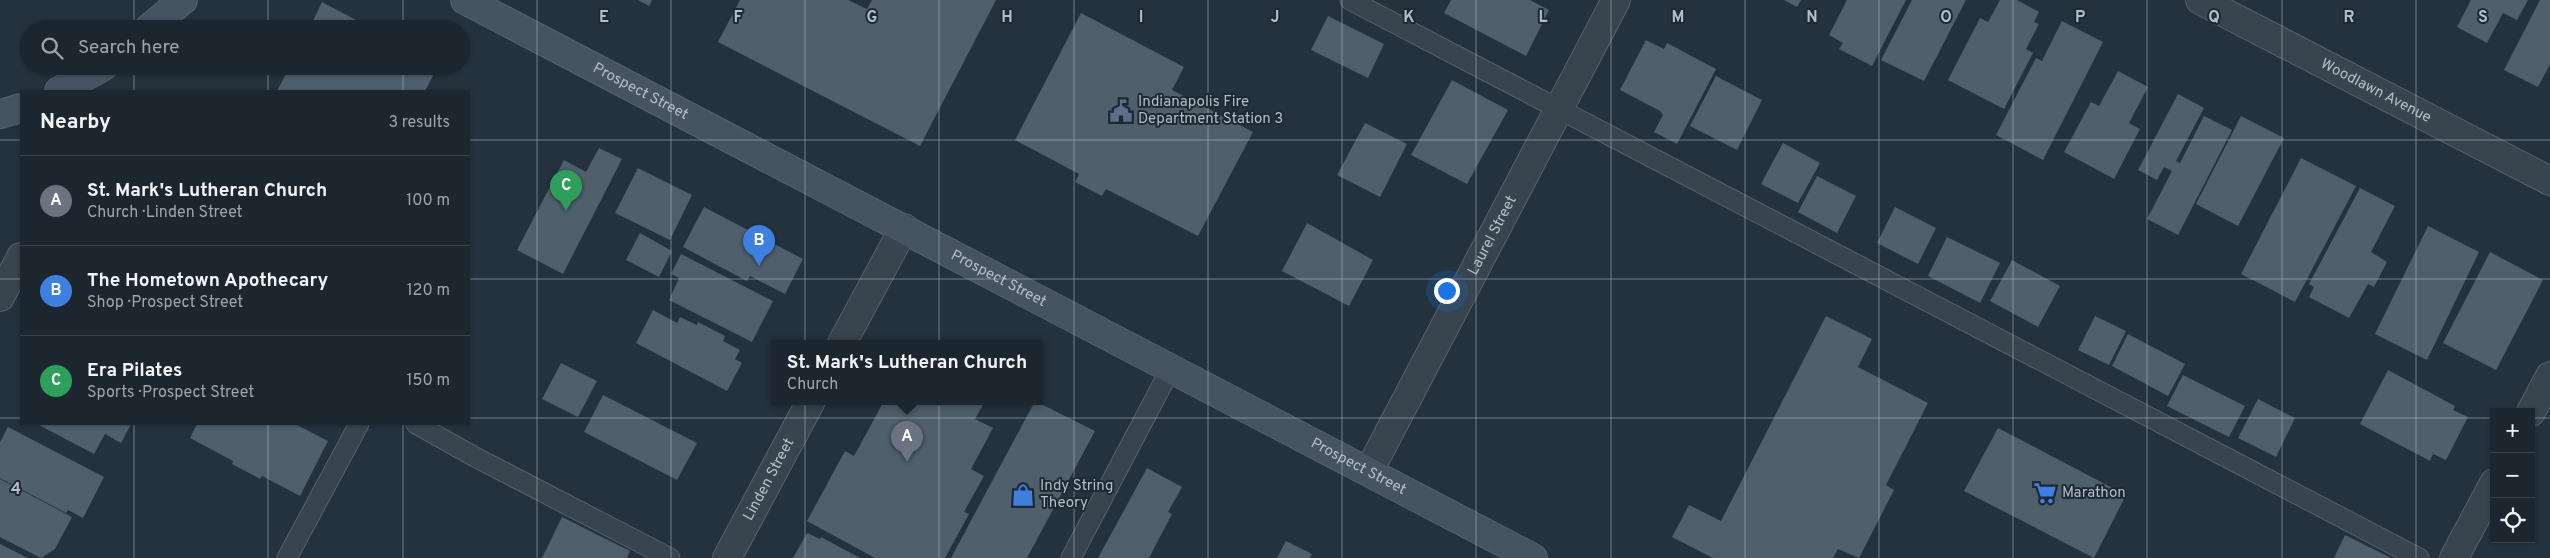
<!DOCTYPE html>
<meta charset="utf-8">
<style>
:root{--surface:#1b262e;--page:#242e36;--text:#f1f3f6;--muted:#a0a5aa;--line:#39434a;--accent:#0b8043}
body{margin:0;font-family:Overpass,sans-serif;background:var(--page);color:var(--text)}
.controls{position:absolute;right:15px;bottom:15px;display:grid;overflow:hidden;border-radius:0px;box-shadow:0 1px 4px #0004}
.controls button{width:45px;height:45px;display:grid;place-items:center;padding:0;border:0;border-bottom:1px solid var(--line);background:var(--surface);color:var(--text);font:25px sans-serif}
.you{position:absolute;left:1446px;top:290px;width:18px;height:18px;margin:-12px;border:4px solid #fff;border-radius:50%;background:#1a73e8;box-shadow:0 0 0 8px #1a73e833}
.badge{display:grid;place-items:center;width:32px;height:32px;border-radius:50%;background:var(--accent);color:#fff;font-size:16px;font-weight:700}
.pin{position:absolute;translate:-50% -41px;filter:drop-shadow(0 1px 2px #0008)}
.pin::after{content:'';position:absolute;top:26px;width:18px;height:15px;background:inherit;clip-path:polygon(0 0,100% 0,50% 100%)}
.popup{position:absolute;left:771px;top:340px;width:272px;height:65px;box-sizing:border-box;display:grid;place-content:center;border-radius:0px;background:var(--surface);filter:drop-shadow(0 1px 4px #0005);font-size:16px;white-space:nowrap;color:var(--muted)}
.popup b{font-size:19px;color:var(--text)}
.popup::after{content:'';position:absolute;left:50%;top:100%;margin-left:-10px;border:10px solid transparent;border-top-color:var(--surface)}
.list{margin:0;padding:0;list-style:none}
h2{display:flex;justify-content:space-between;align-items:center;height:65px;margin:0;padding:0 20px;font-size:21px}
h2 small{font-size:16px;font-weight:400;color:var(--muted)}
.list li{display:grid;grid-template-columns:32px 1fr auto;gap:15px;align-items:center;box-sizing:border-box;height:90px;padding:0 20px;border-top:1px solid var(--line)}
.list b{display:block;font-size:19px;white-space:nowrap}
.list p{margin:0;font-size:16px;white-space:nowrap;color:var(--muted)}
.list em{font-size:16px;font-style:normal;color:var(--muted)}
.icon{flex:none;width:28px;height:28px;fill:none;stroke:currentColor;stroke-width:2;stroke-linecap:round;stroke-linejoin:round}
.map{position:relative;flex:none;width:2550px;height:558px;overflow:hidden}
.search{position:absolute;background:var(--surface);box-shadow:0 1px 4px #0004;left:20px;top:20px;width:450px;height:55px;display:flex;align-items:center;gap:12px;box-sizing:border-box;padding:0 18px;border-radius:28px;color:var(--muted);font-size:19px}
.panel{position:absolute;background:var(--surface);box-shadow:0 1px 4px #0004;left:20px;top:90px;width:450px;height:335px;border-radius:0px}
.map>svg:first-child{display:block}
.building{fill:#4f5f6b}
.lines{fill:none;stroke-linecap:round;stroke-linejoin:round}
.service-casing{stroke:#56616c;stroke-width:21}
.minor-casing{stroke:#56616c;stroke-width:30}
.secondary-casing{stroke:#56616c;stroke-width:30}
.service{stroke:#38444e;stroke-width:19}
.minor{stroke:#38444e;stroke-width:28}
.secondary{stroke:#465361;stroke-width:28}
.grid{fill:none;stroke:#b4bec9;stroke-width:1;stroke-opacity:0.55}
.labels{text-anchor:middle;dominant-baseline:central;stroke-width:4;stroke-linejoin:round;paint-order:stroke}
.street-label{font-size:15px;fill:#b4bec9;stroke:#1d2933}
.poi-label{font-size:15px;fill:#b4bec9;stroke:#1d2933;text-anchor:start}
.grid-label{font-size:16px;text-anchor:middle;font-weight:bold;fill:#b4bec9;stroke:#1d2933;stroke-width:4;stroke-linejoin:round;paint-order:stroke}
</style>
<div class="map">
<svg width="2550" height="558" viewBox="0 0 2550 558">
<rect width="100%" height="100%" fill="#24323e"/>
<path class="building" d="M638 0H652L649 6Z
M740 0H848L867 9 872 0H996L920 146 718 42Z
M1451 0H1530L1549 10 1526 56 1444 13Z
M1784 0H1801L1797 7Z
M1847 0H1906L1872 66 1839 49 1843 43 1829 35Z
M1912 0H1966L1924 81 1881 60Z
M2000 0H2017L2039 12 2034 22 2039 24 2026 49 2033 53 2004 109 1948 80 1980 18 1988 22Z
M2471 0H2528L2517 20 2503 13 2487 43 2457 27Z
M2540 0H2550V64L2538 87 2504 70Z
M322 2 373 29H309Z
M1081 13 1184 67 1172 90 1253 132 1198 236 1106 189 1102 196 1075 182 1079 174 1015 140Z
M1328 16 1384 44 1368 78 1311 50Z
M2062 21 2103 42 2043 160 1996 135 2036 58 2042 61Z
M1646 40 1664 49 1667 43 1716 69 1677 144 1654 132 1663 115 1660 111 1620 90Z
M290 66H438L425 91H277Z
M2118 71 2148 87 2129 123 2140 129 2114 179 2064 152 2091 102 2099 106Z
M1716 76 1762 100 1737 150 1690 126Z
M1452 80 1508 110 1467 184 1411 155Z
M2178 94 2204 108 2176 161 2180 163 2204 116 2232 130 2178 235 2147 219 2172 171 2164 167 2157 180 2138 170Z
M2241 116 2284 138 2238 226 2196 204Z
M1365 123 1407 144 1380 197 1337 175Z
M1783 143 1820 163 1798 203 1761 184Z
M599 148 622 159 563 274 517 250 564 160 586 172Z
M2301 158 2356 186 2295 302 2241 274Z
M638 168 692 195 670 240 615 213Z
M1817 176 1856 196 1837 233 1798 212Z
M2360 188 2395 206 2371 252 2387 262 2374 287 2368 284 2349 318 2309 297 2314 287 2309 284Z
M704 207 803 259 785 294 750 276 747 281 683 247Z
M1895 207 1936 228 1918 264 1877 243Z
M1307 223 1373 260 1349 306 1282 271Z
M2428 226 2479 252 2427 360 2375 334Z
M640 233 672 251 659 277 626 260Z
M1947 237 2000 263 1980 303 1928 276Z
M2490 252 2543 280 2496 370 2443 343Z
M681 254 773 301 752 342 669 300 679 278 671 274Z
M2012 260 2060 286 2038 327 1990 301Z
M653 310 677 323 680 317 697 325 698 322 725 336 723 341 740 350 735 359 742 363 727 391 636 343Z
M1826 316 1872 339 1858 367 1928 403 1886 485 1894 490 1859 558 1838 549 1833 558H1713L1672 537 1689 505 1721 521Z
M2095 316 2126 331 2109 365 2078 350Z
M2128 334 2185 364 2168 396 2112 366Z
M561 363 597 381 578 417 542 399Z
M2388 370 2455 406 2453 410 2468 417 2446 460 2433 454 2430 461 2360 424Z
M2183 375 2245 406 2229 437 2167 406Z
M603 395 697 443 677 480 584 432Z
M2258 399 2295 418 2276 457 2238 438Z
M884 401H985L975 419 993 428 971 469 984 476 964 512 969 514 945 558H875L807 521 845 451 854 456Z
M1035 401 1095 431 1027 558H951Z
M37 424H131L121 443 105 434 94 454Z
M197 424H295L328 441 300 496 262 476 260 479 232 464 233 461 190 438Z
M8 427 104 477 83 518 68 510 66 513 0 478V442Z
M1998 428 2126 495 2094 558 1964 491Z
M1147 468 1182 487 1168 512 1172 514 1149 558H1098Z
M0 479 72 517 55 549 41 558 0 537Z
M562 517 630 551 627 558H542Z
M807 533 820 539 821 537 860 558H793Z
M2345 535 2391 558H2334Z
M1286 541 1312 554 1310 558H1277Z
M0 544 28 558H0Z"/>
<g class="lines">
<defs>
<path id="service" d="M1350 0 2419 558
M416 424 475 457 670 558
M287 558 359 424
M1071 558 1171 368"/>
<g id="minor">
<path id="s1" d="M2200 0 2550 181"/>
<path d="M0 297 21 257"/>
<path d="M842 343 904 228"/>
<path d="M2531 412 2550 376"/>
<path id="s2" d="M1369 471 1616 0"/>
<path id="s3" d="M727 558 811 401"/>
<path d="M2454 558 2494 483"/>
</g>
<g id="secondary">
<path id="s4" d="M465 0 1533 558"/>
<path d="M148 29 183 0"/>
<path d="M59 91 104 66"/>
<path d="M0 114 21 108"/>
</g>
</defs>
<use href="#service" class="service-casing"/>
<use href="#minor" class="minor-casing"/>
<use href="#secondary" class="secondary-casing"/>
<use href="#service" class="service"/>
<use href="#minor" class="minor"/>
<use href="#secondary" class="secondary"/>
</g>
<path class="grid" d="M134 0V29M268 0V29M403 0V29M537 0V558M671 0V558M805 0V558M939 0V558M1074 0V558M1208 0V558M1342 0V558M1476 0V558M1611 0V558M1745 0V558M1879 0V558M2013 0V558M2147 0V558M2282 0V558M2416 0V558M134 66V91M268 66V91M403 66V91M0 140H21M469 140H2550M0 279H21M469 279H2550M0 418H21M469 418H2494M2531 418H2550M134 424V558M268 424V558M403 424V558"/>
<defs>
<symbol id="civic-bare" viewBox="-9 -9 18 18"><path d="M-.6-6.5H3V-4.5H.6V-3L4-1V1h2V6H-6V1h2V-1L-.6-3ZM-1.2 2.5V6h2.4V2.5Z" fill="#5c6f8a" stroke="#1d2933" stroke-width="2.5" paint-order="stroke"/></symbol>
<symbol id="supermarket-bare" viewBox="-9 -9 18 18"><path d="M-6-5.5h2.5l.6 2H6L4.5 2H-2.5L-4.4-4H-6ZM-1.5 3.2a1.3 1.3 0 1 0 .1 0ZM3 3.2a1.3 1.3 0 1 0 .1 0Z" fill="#3f7fe0" stroke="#1d2933" stroke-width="2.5" paint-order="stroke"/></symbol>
<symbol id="shop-bare" viewBox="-9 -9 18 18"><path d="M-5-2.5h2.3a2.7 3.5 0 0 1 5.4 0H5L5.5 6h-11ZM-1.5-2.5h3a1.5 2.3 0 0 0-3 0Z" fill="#3f7fe0" stroke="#1d2933" stroke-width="2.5" paint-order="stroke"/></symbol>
</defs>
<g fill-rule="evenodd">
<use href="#civic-bare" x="1105" y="95" width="32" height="32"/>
<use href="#supermarket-bare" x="2029" y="477" width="32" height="32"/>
<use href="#shop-bare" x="1007" y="479" width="32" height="32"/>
</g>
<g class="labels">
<g class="street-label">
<text stroke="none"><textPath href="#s4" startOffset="198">Prospect Street</textPath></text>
<text stroke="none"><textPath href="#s1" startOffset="198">Woodlawn Avenue</textPath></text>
<text stroke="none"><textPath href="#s2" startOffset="266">Laurel Street</textPath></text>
<text stroke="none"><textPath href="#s4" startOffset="602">Prospect Street</textPath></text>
<text stroke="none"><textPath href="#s4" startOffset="1008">Prospect Street</textPath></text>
<text stroke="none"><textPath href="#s3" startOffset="89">Linden Street</textPath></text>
</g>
<g class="poi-label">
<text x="1138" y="102">Indianapolis Fire<tspan x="1138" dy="17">Department Station 3</tspan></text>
<text x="1040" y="486">Indy String<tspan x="1040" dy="17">Theory</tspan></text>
<text x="2062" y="493">Marathon</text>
</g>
</g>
<g class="grid-label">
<text x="604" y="22">E</text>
<text x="738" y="22">F</text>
<text x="872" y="22">G</text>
<text x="1007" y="22">H</text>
<text x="1141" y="22">I</text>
<text x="1275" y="22">J</text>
<text x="1409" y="22">K</text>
<text x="1543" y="22">L</text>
<text x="1678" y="22">M</text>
<text x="1812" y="22">N</text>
<text x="1946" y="22">O</text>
<text x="2080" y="22">P</text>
<text x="2214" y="22">Q</text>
<text x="2349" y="22">R</text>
<text x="2483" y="22">S</text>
<text x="16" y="494">4</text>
</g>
</svg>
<div class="controls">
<button>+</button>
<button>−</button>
<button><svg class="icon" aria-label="locate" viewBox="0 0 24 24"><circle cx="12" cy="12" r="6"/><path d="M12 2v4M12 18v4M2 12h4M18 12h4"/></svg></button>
</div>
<div class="you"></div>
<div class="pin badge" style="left:907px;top:462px;background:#6b7280">A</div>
<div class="popup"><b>St. Mark's Lutheran Church</b>Church</div>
<div class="pin badge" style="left:759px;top:266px;background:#3f7fe0">B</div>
<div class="pin badge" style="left:566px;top:211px;background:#2e9e5b">C</div>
<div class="search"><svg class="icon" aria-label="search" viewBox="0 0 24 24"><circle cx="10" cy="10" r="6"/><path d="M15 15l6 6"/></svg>Search here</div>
<section class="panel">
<h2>Nearby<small>3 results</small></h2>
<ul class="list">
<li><span class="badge" style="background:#6b7280">A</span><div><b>St. Mark's Lutheran Church</b><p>Church · Linden Street</p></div><em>100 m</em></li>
<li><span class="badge" style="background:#3f7fe0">B</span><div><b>The Hometown Apothecary</b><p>Shop · Prospect Street</p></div><em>120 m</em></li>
<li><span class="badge" style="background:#2e9e5b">C</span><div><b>Era Pilates</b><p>Sports · Prospect Street</p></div><em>150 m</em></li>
</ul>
</section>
</div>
